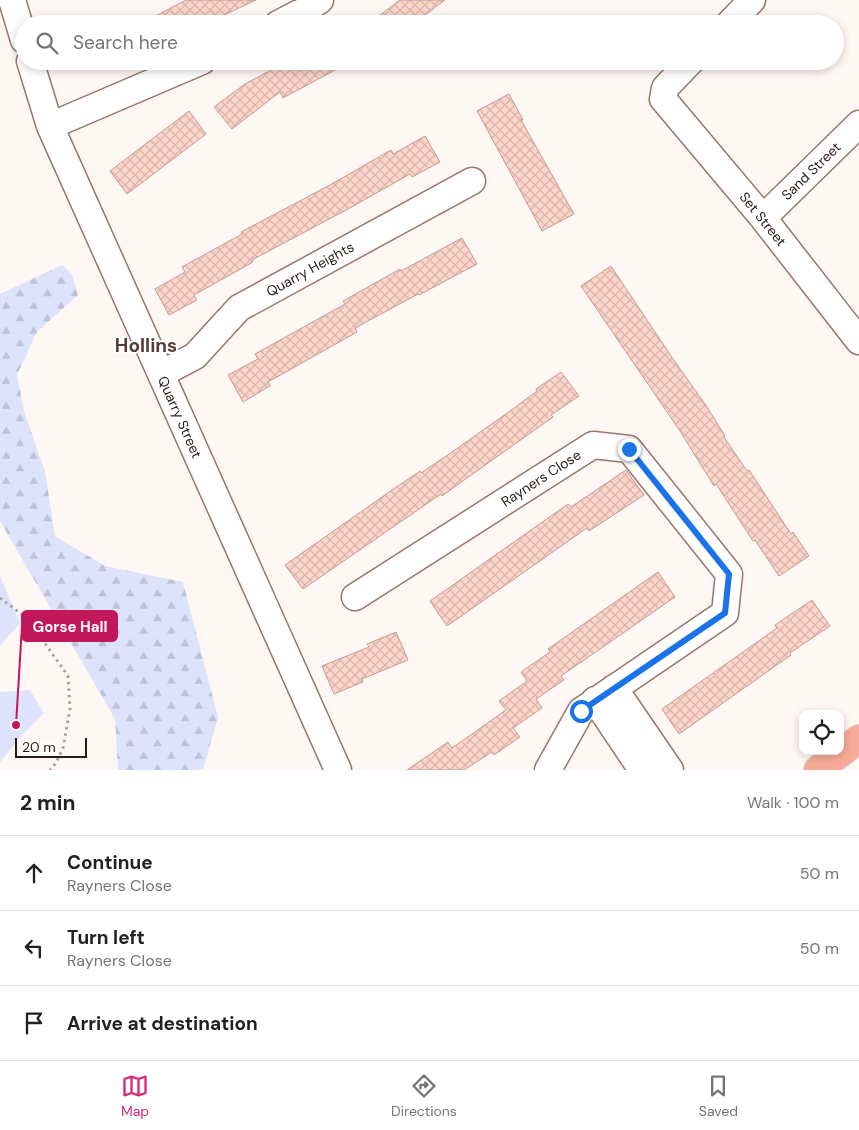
<!DOCTYPE html>
<meta charset="utf-8">
<style>
:root{--surface:#fff;--page:#f2f2f2;--text:#202124;--muted:#757577;--line:#e0e0e0;--accent:#db2777}
body{margin:0;font-family:"DM Sans",sans-serif;background:var(--page);color:var(--text)}
.controls{position:absolute;right:15px;bottom:15px;display:grid;overflow:hidden;border-radius:10px;box-shadow:0 2px 8px #0003}
.controls button{width:45px;height:45px;display:grid;place-items:center;padding:0;border:0;border-bottom:1px solid var(--line);background:var(--surface);color:var(--text);font:25px sans-serif}
.scale{position:absolute;left:15px;bottom:12px;width:72px;box-sizing:border-box;padding-left:5px;border:2px solid #281a16;border-top:0;font-size:14px;line-height:18px;white-space:nowrap;color:#281a16;-webkit-text-stroke:4px #fff;paint-order:stroke}
.stop{position:absolute;width:15px;height:15px;margin:-11px;border:4px solid #1a73e8;border-radius:50%;background:#fff}
.stop.end{background:#1a73e8;border-color:#fff;box-shadow:0 1px 5px #0008}
.list{margin:0;padding:0;list-style:none}
h2{display:flex;justify-content:space-between;align-items:center;height:65px;margin:0;padding:0 20px;font-size:21px}
h2 small{font-size:16px;font-weight:400;color:var(--muted)}
.list li{display:grid;grid-template-columns:32px 1fr auto;gap:15px;align-items:center;box-sizing:border-box;height:75px;padding:0 20px;border-top:1px solid var(--line)}
.list b{display:block;font-size:19px;white-space:nowrap}
.list p{margin:0;font-size:16px;white-space:nowrap;color:var(--muted)}
.list em{font-size:16px;font-style:normal;color:var(--muted)}
.icon{flex:none;width:28px;height:28px;fill:none;stroke:currentColor;stroke-width:2;stroke-linecap:round;stroke-linejoin:round}
.map{position:relative;flex:none;width:859px;height:770px;overflow:hidden}
.search{position:absolute;background:var(--surface);box-shadow:0 2px 8px #0003;left:15px;right:15px;top:15px;height:55px;display:flex;align-items:center;gap:12px;box-sizing:border-box;padding:0 18px;border-radius:28px;color:var(--muted);font-size:19px}
.sheet{height:290px;background:var(--surface)}
nav{display:flex;justify-content:space-around;align-items:center;box-sizing:border-box;height:70px;border-top:1px solid var(--line);background:var(--surface);font-size:14px;color:var(--muted)}
nav a{display:grid;justify-items:center;gap:2px}
nav .on{color:var(--accent)}
.map>svg:first-child{display:block}
.green{fill:#dce3fb}
.forest{fill:url(#forest-firs)}
.building{fill:url(#building-cross-hatch);stroke:#c29c93}
.lines{fill:none;stroke-linecap:round;stroke-linejoin:round}
.minor-casing{stroke:#99756c;stroke-width:29}
.major-casing{stroke:#d8d6d5;stroke-width:30}
.path{stroke:#aca29e;stroke-width:3;stroke-dasharray:2.5 4;stroke-linecap:butt}
.minor{stroke:#fff;stroke-width:26}
.major{stroke:#f7aa98;stroke-width:28}
.route{stroke:#1a73e8;stroke-width:6}
.labels{text-anchor:middle;dominant-baseline:central;stroke-width:4;stroke-linejoin:round;paint-order:stroke}
.street-label{font-size:14px;fill:#281a16;stroke:#fff}
.district-label{font-size:19px;font-weight:bold;fill:#5a3a32;stroke:#fff}
.leader{fill:none;stroke:#c2185b;stroke-width:2}
.callout-dot{fill:#c2185b;stroke:#fff;stroke-width:2}
.callout{fill:#c2185b;stroke:#c2185b;stroke-width:2}
.callout-label{font-size:15px;text-anchor:middle;font-weight:bold;fill:#fff}
</style>
<div class="map">
<svg width="859" height="770" viewBox="0 0 859 770">
<defs>
<pattern id="forest-firs" width="22" height="20" patternUnits="userSpaceOnUse" patternTransform="scale(1.25)"><rect width="22" height="20" fill="#dce3fb"/><path d="M5 1l3.5 6h-7zM16 11l3.5 6h-7z" fill="#bdc2d6"/></pattern>
<pattern id="building-cross-hatch" width="8" height="8" patternUnits="userSpaceOnUse" patternTransform="scale(1.25)"><rect width="8" height="8" fill="#fcd4ca"/><path d="M0 0l8 8M0 8l8-8" fill="none" stroke="#d8b5ad"/></pattern>
</defs>
<rect width="100%" height="100%" fill="#fff7f4"/>
<path class="green" d="M0 576 20 623 0 646Z
M30 690 44 713 21 736 0 762V692Z"/>
<path class="forest" d="M62 265 72 274 78 295 37 332 17 375 24 411 45 472 55 536 105 566 183 582 218 717 203 770H118L115 719 0 521V294Z"/>
<path class="building" d="M186 0H256L205 24H140Z
M400 0H445L413 24H368Z
M288 61H352L283 98 280 92 232 129 214 107 245 84Z
M509 94 523 120H521L574 214 542 231 477 111Z
M189 111 206 134 127 194 110 171Z
M425 136 440 162 412 177 410 174 348 209 252 260 253 262 194 295 197 300 169 315 155 289 185 272 182 267 242 234 241 232 330 185 391 150 393 154Z
M462 238 477 264 419 295 418 294 355 328 357 332 268 382 270 386 243 402 228 375 258 359 255 354 345 304 343 301 400 269 401 271Z
M611 266 671 356 707 407 725 436 724 437 747 471 749 470 791 534 793 532 809 556 779 576 755 540 753 541 716 484 714 486 680 431 581 286Z
M561 372 579 396 551 415 553 417 467 478 442 496 441 494 303 589 285 565 392 490 420 471 421 473 452 452 510 411 537 391 536 389Z
M626 470 644 495 589 531 587 528 447 626 430 601 568 504 571 507Z
M658 572 675 597 561 676 564 680 536 699 542 708 513 728 520 737 494 755 492 752 464 770H407L448 742 452 748 506 710 499 701 527 681 521 672 550 652 548 649Z
M812 600 830 626 790 653 791 655 679 734 662 709 777 628 775 625Z
M396 632 408 660 362 679 363 682 334 694 322 666 369 647 367 644Z"/>
<g class="lines">
<defs>
<path id="minor" d="M12 0 24 40
M278 24 303 11 320 0
M729 24 752 0
M30 61 50 126 338 770
M691 61 665 88 663 99 763 218 859 341
M50 126 202 61
M763 218 859 124
M161 374 195 356 239 308 472 181
M355 597 593 445 629 449 729 574 725 613 581 711 548 770
M614 688 670 770
M595 700 642 770"/>
<path id="major" d="M818 770 859 739"/>
</defs>
<use href="#minor" class="minor-casing"/>
<use href="#major" class="major-casing"/>
<path class="path" d="M0 598 27 618 68 676 70 709 63 748 56 763 50 770"/>
<use href="#minor" class="minor"/>
<use href="#major" class="major"/>
</g>
<g class="lines">
<path class="route" d="M581 711 725 613 729 574 629 449"/>
</g>
<g class="labels">
<g class="street-label">
<text transform="translate(811 171) rotate(-44)">Sand Street</text>
<text transform="translate(763 219) rotate(51)">Set Street</text>
<text transform="translate(310 269) rotate(-29)">Quarry Heights</text>
<text transform="translate(180 417) rotate(66)">Quarry Street</text>
<text transform="translate(541 478) rotate(-33)">Rayners Close</text>
</g>
<g class="district-label">
<text x="146" y="345">Hollins</text>
</g>
</g>
<path class="leader" d="M16 725L22 626"/>
<circle class="callout-dot" cx="16" cy="725" r="5"/>
<rect class="callout" x="22" y="611" width="95" height="30" rx="5"/>
<g class="callout-label">
<text x="70" y="632">Gorse Hall</text>
</g>
</svg>
<div class="controls">
<button><svg class="icon" aria-label="locate" viewBox="0 0 24 24"><circle cx="12" cy="12" r="6"/><path d="M12 2v4M12 18v4M2 12h4M18 12h4"/></svg></button>
</div>
<div class="scale">20 m</div>
<div class="stop" style="left:581px;top:711px"></div>
<div class="stop end" style="left:629px;top:449px"></div>
<div class="search"><svg class="icon" aria-label="search" viewBox="0 0 24 24"><circle cx="10" cy="10" r="6"/><path d="M15 15l6 6"/></svg>Search here</div>
</div>
<section class="sheet">
<h2>2 min<small>Walk · 100 m</small></h2>
<ul class="list">
<li><svg class="icon" aria-label="ahead" viewBox="0 0 24 24"><path d="M12 20V5M6 11l6-6 6 6"/></svg><div><b>Continue</b><p>Rayners Close</p></div><em>50 m</em></li>
<li><svg class="icon" aria-label="left" viewBox="0 0 24 24"><path d="M17 20v-9H6M10 6l-5 5 5 5"/></svg><div><b>Turn left</b><p>Rayners Close</p></div><em>50 m</em></li>
<li><svg class="icon" aria-label="arrive" viewBox="0 0 24 24"><path d="M6 21V4h12l-3 4 3 4H6"/></svg><div><b>Arrive at destination</b></div></li>
</ul>
</section>
<nav>
<a class="on"><svg class="icon" aria-label="map" viewBox="0 0 24 24"><path d="M3 6l6-2 6 2 6-2v14l-6 2-6-2-6 2zM9 4v14M15 6v14"/></svg>Map</a>
<a><svg class="icon" aria-label="directions" viewBox="0 0 24 24"><path d="M12 3l9 9-9 9-9-9zM9 14v-3h6M13 9l2 2-2 2"/></svg>Directions</a>
<a><svg class="icon" aria-label="saved" viewBox="0 0 24 24"><path d="M7 4h10v16l-5-4-5 4z"/></svg>Saved</a>
</nav>
